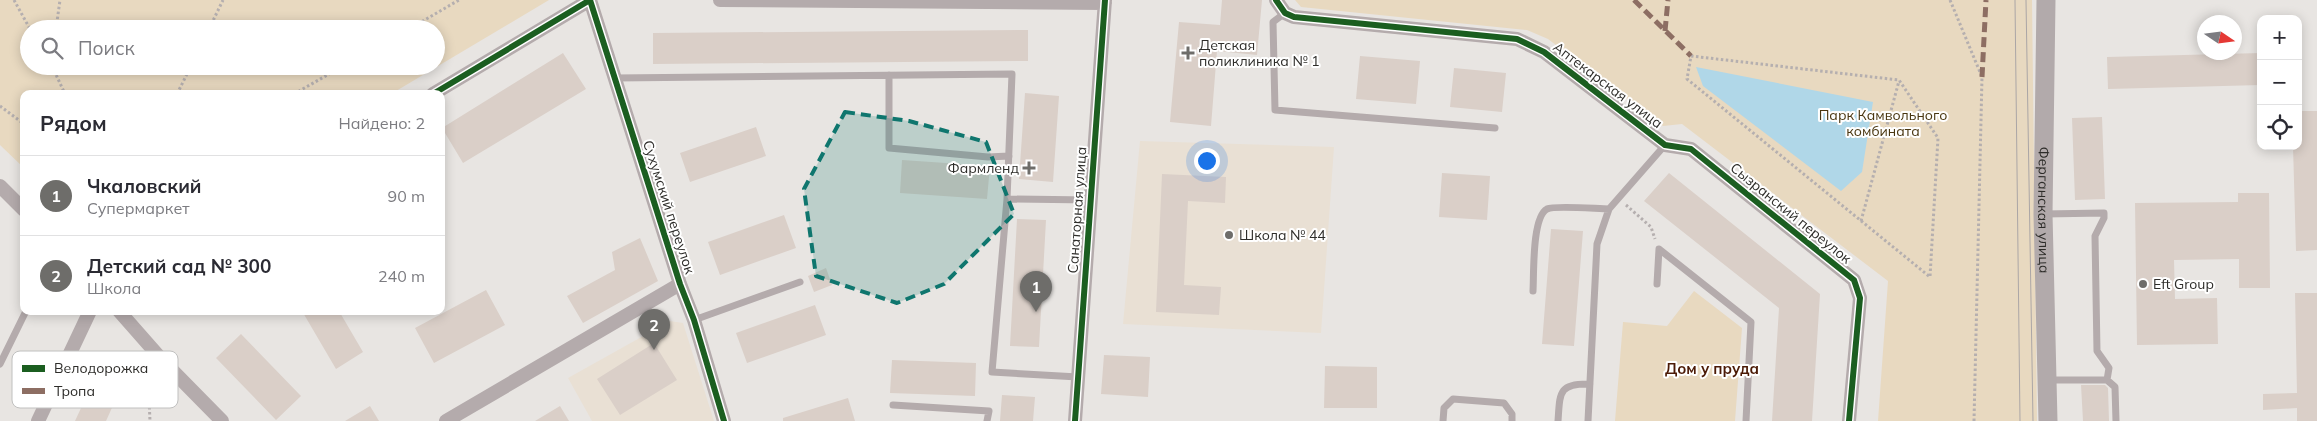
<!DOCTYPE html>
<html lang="ru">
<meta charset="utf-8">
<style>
:root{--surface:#fff;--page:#f7f7f7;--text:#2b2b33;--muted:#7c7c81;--line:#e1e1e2;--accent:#6e6d6a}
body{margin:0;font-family:Mulish,sans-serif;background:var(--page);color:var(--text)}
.controls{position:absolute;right:15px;top:15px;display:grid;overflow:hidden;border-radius:10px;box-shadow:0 2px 12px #0003}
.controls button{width:45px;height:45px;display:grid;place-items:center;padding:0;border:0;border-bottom:1px solid var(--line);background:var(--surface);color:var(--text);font:25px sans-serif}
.compass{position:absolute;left:2197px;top:15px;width:45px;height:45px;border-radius:50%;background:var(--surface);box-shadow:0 2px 12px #0003;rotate:103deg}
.you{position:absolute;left:1206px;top:160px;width:18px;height:18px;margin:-12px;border:4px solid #fff;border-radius:50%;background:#1a73e8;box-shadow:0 0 0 8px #1a73e833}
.badge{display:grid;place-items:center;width:32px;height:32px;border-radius:50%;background:var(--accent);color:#fff;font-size:16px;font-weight:700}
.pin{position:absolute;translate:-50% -41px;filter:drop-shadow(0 1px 2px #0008)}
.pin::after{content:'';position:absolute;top:26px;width:18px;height:15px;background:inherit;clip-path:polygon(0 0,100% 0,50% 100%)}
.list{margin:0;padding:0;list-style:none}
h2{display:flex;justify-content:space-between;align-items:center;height:65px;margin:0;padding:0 20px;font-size:21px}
h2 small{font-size:16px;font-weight:400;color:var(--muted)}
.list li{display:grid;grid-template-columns:32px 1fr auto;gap:15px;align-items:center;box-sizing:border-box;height:80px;padding:0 20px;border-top:1px solid var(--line)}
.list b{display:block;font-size:19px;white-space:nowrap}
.list p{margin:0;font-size:16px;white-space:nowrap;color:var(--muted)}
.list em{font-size:16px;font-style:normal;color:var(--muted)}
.icon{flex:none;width:28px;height:28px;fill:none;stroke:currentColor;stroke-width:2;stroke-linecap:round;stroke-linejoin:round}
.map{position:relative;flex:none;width:2317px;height:421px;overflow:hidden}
.search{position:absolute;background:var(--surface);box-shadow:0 2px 12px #0003;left:20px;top:20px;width:425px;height:55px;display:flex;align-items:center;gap:12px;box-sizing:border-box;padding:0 18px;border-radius:28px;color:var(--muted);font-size:19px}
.panel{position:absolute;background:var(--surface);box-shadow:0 2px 12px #0003;left:20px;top:90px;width:425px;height:225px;border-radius:10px}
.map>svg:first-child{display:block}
.education{fill:#e9e0d4}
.green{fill:#e8d9c0;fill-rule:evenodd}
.water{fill:#b0d7e8}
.building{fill:#dacfc8}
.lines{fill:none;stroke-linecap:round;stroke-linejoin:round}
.path{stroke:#b5afaf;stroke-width:3;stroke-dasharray:2.5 2.5;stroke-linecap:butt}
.lane{stroke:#b4abac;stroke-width:7}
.street{stroke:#b4abac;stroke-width:14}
.secondary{stroke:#b2aaab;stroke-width:19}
.tram{stroke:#aba6a6;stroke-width:1}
.quiet{stroke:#8d6e63;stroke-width:5;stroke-dasharray:10 5;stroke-linecap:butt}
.cycleway-casing{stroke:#fff;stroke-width:9}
.cycleway{stroke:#1b5e20;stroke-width:6}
.marked{fill:#0f766e;fill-opacity:0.2;stroke:#0f766e;stroke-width:4;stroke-dasharray:10 6;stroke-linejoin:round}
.poi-dot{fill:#6e6d6a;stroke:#fff;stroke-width:2}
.labels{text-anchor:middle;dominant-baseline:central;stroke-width:4;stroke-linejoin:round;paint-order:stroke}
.poi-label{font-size:14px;fill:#2d2c29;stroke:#fff;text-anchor:start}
.street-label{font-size:14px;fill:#2d2c29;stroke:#fff}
.park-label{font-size:14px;fill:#493610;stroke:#fff}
.neighbourhood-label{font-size:15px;font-weight:bold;fill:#4b1a06;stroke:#fff}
.key{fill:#fff;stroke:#c0c0bf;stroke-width:1}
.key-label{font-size:14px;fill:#2d2c29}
</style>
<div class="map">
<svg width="2317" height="421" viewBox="0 0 2317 421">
<rect width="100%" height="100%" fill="#e8e5e2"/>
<path class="education" d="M1140 141 1334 147 1321 333 1123 324Z
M670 321 683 323 714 421H592L568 378Z"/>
<path class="green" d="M0 0H549L391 94H24V168L0 145ZM29 29H436V66H29Z
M1295 0H2032L2037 421H1878L1888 281 1682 124 1663 126 1548 39 1527 30 1301 7Z
M1694 291 1742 328 1735 421H1615L1623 322 1667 326Z"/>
<path class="water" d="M1696 67 1873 102 1862 172 1841 191 1703 86Z"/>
<path class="building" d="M1222 0H1262L1257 55 1217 51 1211 126 1170 122 1179 22 1220 25Z
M1028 30V61L653 64V33Z
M563 53 586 89 463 163 442 128Z
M2261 53V85L2108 89 2107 57Z
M1360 56 1420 61 1416 104 1356 99Z
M1454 68 1506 73 1502 112 1450 107Z
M1025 93 1059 96 1053 182 1019 179Z
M2298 111H2317V250L2296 251 2293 146H2298Z
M2102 117 2105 199 2075 200 2072 118Z
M756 127 766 156 690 182 680 153Z
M902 160 990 166 987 199 900 193Z
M1442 173 1490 176 1487 220 1439 217Z
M1669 173 1820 294 1812 421H1772L1779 308 1644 201Z
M1162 174 1226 177 1225 203 1188 201 1184 285 1221 287 1219 315 1156 312Z
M2238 193H2269L2270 288H2239V259L2174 260 2175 299 2217 298 2218 344 2137 345 2135 203 2238 202Z
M784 215 796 248 720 275 708 242Z
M1017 219 1046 220 1039 347 1010 346Z
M1551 229 1583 231 1574 346 1542 344Z
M640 238 658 281 583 323 567 296 615 270 612 252Z
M826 268 832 285 814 292 808 276Z
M486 290 505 325 434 363 415 328Z
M2295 293H2317V421H2297V408L2263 410V394L2297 393Z
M815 305 826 335 747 363 736 333Z
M302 311H339L363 352 336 369Z
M241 334 301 396 276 420 216 358Z
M654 343 677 380 620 415 597 379Z
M1104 355 1150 357 1148 397 1101 394Z
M892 360 976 363 975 396 890 393Z
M1325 366 1377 367V408H1324Z
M100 367 125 379 106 421H75Z
M2081 385H2105L2108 388 2109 421H2083Z
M1002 395 1035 397 1033 421H1000Z
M848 398 855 421H783V418Z
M370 406 379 421H345Z
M560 406 569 421H535Z"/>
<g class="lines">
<path class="path" d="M14 0 30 29
M1950 0 1982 77 1974 421
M56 29 60 0
M209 29 223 0
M409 29 459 0
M1691 56 1899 80 1938 138 1930 277 1687 79Z
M52 66 65 94
M177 94 191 66
M294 94 343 66
M0 106 24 124
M1626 205 1651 227 1655 239
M1861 221 1899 81
M148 377 150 421"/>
<path class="lane" d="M1285 13 1273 22 1275 110 1495 128
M889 75V148L988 157 1009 156
M615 78 1012 74 1007 199
M2044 214 2104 213V218L2095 236 2097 351 2109 368 2107 380H2047
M1657 284 1659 249 1751 322 1746 421
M1533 291C1534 273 1532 217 1547 209 1555 205 1598 209 1609 209
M694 320 800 282
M0 364 26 311
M1078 377 992 372 1007 199 1090 200
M2107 380 2115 387 2116 421
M893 405 989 411 987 421
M1443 421 1444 408 1453 399 1504 403 1512 414V421
M1558 421C1560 393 1558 383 1590 384
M1588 421 1597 244 1609 209 1665 145"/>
<path class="street" d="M720 0 1105 3
M1276 0 1285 13 1294 17 1517 39 1544 52 1665 145 1691 149 1854 280 1860 298 1849 421
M433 94 590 0 680 284 694 320 724 421
M0 186 24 210
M119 311 163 361 222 421
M38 421 90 311
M446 421 680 284
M1075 421 1105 0"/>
<path class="secondary" id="s1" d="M2046 0 2043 214 2048 421"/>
<path class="tram" d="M2015 0 2020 421
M2026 0 2033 421"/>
<path class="quiet" d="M1634 0 1691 56
M1665 31 1668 0
M1982 77 1986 0"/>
<defs>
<path id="cycleway" d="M1276 0 1285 13 1294 17 1517 39 1544 52 1665 145 1691 149 1854 280 1860 298 1849 421
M433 94 590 0 680 284 694 320 724 421
M1075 421 1105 0"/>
</defs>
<use href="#cycleway" class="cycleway-casing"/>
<use href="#cycleway" class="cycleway"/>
</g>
<path class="marked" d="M845 112 909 121 986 142 1014 214 944 284 897 303 816 276 804 189Z"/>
<g class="poi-dot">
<path d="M1185.5 45.5h5v5h5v5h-5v5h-5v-5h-5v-5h5z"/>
<path d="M1026.5 160.5h5v5h5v5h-5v5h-5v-5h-5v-5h5z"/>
<circle cx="1229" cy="235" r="5"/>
<circle cx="2143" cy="284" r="5"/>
</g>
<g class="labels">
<g class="poi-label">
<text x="1199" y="45">Детская<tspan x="1199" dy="16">поликлиника № 1</tspan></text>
<text x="1019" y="168" text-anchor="end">Фармленд</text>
<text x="1239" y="235">Школа № 44</text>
<text x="2153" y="284">Eft Group</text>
</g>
<g class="street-label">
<text transform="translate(1608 85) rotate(37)">Аптекарская улица</text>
<text transform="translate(669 207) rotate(72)">Сухумский переулок</text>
<text transform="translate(1077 210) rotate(-86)">Санаторная улица</text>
<text stroke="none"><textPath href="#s1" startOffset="210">Ферганская улица</textPath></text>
<text transform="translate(1791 213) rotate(39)">Сызранский переулок</text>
</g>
<g class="park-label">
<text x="1883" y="115">Парк Камвольного<tspan x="1883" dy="16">комбината</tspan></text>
</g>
<g class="neighbourhood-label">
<text x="1712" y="368">Дом у пруда</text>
</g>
</g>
<rect x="12" y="351" width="166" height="57" rx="8" class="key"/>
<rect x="22" y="365" width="23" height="7" fill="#1b5e20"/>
<rect x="22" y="388" width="23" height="6" fill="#8d6e63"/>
<g class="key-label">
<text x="54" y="373">Велодорожка</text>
<text x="54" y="396">Тропа</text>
</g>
</svg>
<div class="controls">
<button>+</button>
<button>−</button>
<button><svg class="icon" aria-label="locate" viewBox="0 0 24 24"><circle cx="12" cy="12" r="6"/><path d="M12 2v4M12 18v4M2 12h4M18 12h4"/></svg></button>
</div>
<svg class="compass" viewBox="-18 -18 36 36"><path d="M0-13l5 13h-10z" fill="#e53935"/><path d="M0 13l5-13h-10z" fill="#7c7c81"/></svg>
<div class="you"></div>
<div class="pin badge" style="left:1036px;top:312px">1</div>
<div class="pin badge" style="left:654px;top:350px">2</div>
<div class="search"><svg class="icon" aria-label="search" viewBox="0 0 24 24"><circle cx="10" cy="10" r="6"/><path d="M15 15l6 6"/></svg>Поиск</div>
<section class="panel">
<h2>Рядом<small>Найдено: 2</small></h2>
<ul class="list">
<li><span class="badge">1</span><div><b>Чкаловский</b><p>Супермаркет</p></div><em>90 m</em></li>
<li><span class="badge">2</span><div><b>Детский сад № 300</b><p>Школа</p></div><em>240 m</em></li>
</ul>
</section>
</div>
